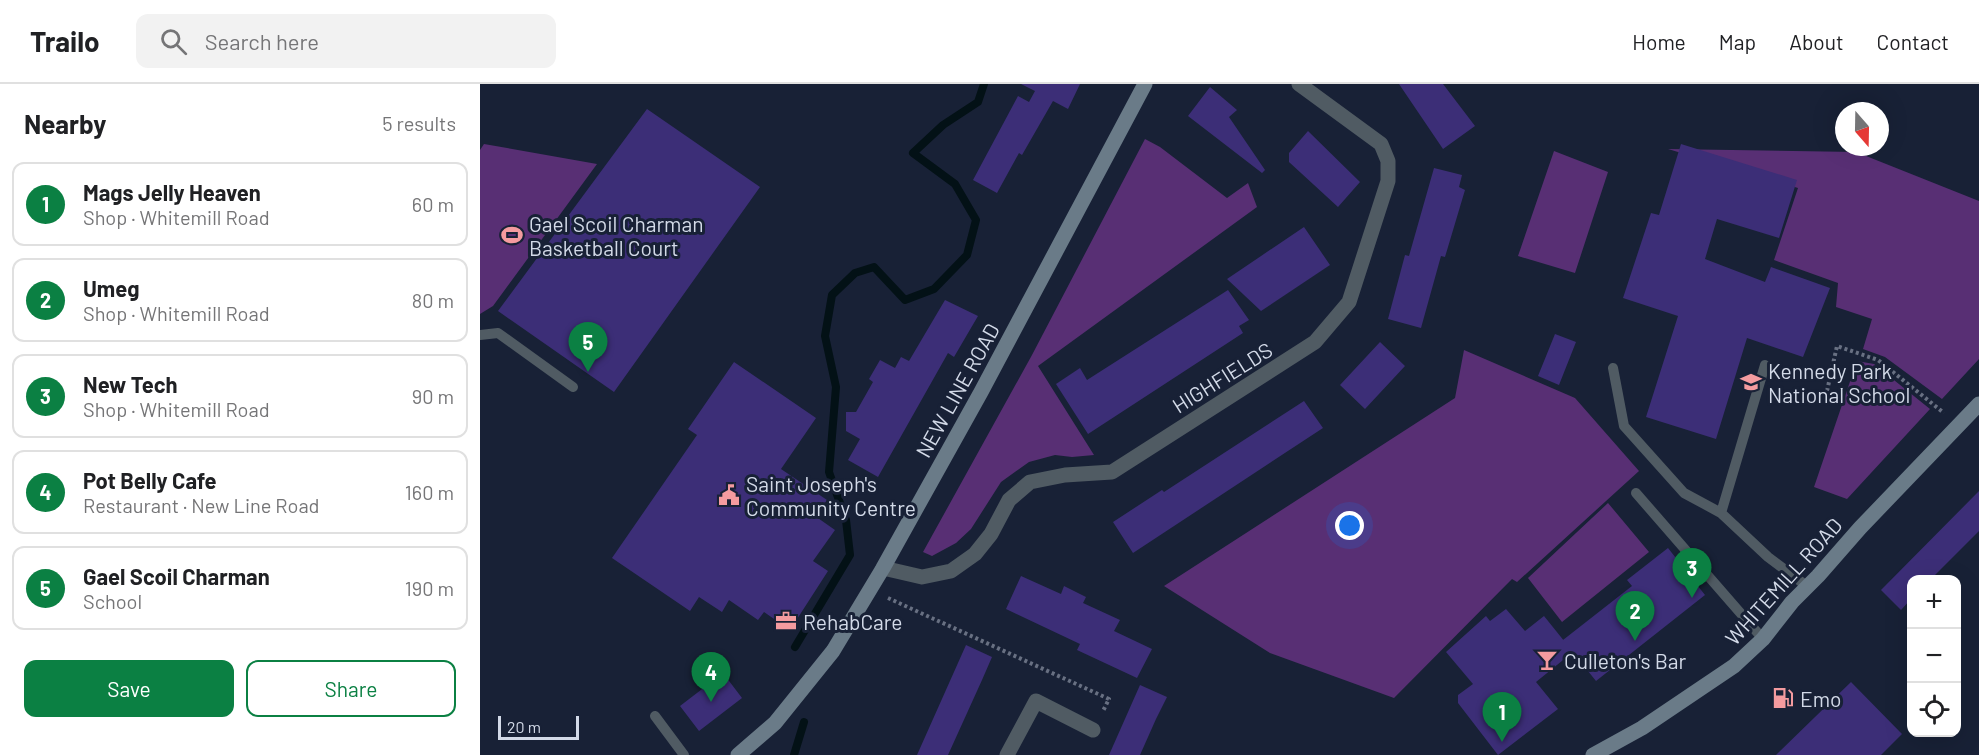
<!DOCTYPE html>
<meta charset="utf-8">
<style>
:root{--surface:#fff;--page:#f2f2f2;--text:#202124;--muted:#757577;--line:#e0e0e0;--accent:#0b8043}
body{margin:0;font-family:Barlow,sans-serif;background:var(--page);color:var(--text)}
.controls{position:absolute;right:18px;bottom:18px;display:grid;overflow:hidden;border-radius:12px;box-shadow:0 6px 24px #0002}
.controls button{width:54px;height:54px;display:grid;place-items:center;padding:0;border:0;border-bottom:2px solid var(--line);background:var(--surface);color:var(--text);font:30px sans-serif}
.compass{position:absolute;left:1355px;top:18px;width:54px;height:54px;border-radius:50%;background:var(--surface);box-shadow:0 6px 24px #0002;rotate:160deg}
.scale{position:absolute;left:18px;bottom:15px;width:81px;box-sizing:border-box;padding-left:6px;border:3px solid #d3dae8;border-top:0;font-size:16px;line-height:21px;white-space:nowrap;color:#d3dae8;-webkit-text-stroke:4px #182136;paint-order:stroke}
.you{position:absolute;left:870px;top:442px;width:21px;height:21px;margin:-15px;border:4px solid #fff;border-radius:50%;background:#1a73e8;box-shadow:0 0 0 9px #1a73e833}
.badge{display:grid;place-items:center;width:39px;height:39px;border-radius:50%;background:var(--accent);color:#fff;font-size:20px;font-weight:700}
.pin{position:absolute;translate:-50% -50px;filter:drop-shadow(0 2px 3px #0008)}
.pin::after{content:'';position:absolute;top:32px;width:21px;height:18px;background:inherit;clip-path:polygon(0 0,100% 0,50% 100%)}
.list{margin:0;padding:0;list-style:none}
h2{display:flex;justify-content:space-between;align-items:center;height:78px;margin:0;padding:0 24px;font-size:26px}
h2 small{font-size:20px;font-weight:400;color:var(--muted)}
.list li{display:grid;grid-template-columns:39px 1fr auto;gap:18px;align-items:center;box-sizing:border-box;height:84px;margin:0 12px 12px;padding:0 12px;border:2px solid var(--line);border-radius:12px}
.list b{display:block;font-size:22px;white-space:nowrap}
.list p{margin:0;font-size:20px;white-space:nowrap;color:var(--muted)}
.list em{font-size:20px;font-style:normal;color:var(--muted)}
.actions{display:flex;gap:12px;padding:18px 24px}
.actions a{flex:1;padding:14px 0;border:2px solid var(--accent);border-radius:12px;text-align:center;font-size:21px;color:var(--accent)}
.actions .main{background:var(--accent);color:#fff}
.icon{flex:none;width:33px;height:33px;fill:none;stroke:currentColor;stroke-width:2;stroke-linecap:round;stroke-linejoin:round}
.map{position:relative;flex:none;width:1499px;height:671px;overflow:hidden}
header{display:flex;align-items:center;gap:36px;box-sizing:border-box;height:84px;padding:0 30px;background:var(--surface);border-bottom:2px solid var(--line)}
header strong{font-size:28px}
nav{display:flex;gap:33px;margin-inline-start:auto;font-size:21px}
.search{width:420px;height:54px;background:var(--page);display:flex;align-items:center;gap:15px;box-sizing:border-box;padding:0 21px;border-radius:12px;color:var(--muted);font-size:22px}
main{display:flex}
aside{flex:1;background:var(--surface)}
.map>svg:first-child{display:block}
.green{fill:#582f74}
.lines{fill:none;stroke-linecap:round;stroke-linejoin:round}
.stream{stroke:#031116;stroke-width:8}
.building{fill:#3c2e77}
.path{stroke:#687082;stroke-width:4;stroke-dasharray:3 3;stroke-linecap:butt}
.lane{stroke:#505b63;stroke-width:10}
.street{stroke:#505b63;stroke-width:15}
.secondary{stroke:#6a7b88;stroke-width:15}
.labels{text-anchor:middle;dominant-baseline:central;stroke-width:6;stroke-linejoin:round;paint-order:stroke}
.poi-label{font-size:21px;fill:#d3dae8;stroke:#182136;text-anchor:start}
.street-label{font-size:21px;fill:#d3dae8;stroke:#182136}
</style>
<header>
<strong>Trailo</strong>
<div class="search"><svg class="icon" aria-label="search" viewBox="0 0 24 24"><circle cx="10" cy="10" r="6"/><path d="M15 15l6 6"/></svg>Search here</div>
<nav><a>Home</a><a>Map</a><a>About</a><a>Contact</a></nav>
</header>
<main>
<aside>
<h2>Nearby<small>5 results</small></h2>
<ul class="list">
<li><span class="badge">1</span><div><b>Mags Jelly Heaven</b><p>Shop · Whitemill Road</p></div><em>60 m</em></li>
<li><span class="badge">2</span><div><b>Umeg</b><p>Shop · Whitemill Road</p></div><em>80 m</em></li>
<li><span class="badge">3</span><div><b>New Tech</b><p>Shop · Whitemill Road</p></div><em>90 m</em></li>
<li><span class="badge">4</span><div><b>Pot Belly Cafe</b><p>Restaurant · New Line Road</p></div><em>160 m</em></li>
<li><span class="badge">5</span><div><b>Gael Scoil Charman</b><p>School</p></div><em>190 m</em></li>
</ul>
<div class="actions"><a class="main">Save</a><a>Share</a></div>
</aside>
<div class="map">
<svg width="1499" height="671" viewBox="0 0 1499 671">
<rect width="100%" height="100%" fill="#182136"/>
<path class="green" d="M665 55 680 63 747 114 768 99 777 123 558 282 614 371 592 373 575 371 549 378 521 398 491 445 476 459 452 472 443 468 552 271Z
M4 60 117 80 13 222 0 230V66Z
M1188 65 1376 68 1499 117V275L1462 315 1405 273 1383 265 1392 235 1356 223 1358 199 1294 176 1318 104Z
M1074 67 1128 88 1095 189 1038 172Z
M984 266 1095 314 1159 387 1037 498 1032 495 914 614 790 569 684 502 975 314Z
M1377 277 1394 280 1450 325 1367 415 1334 403Z
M1128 419 1169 468 1082 538 1048 494Z"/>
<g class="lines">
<path class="stream" d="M315 563 370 471 366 436 349 388 356 303 345 252 352 211 375 189 394 183 425 216 454 205 487 171 496 136 475 100 433 69 463 41 498 18 504 0
M314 671 324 638"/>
</g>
<path class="building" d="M541 0H600L588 25 573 17 542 71 539 69 517 109 493 96 538 12 549 18 555 7Z
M919 0H963L995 42 963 65Z
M730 3 757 26 749 33 785 86 782 89 708 32Z
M167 25 280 103 134 308 18 227Z
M828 47 880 98 858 123 809 78V69Z
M1201 60 1317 96 1299 154 1237 135 1225 175 1285 198 1291 183 1350 204 1323 273 1267 254 1236 355 1166 333 1198 232 1143 214 1171 129 1179 131Z
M954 84 982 91 979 103 985 106 965 173 961 172 941 244 908 235 925 171 929 172Z
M824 143 850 181 781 227 747 195Z
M748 206 769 236 759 242 763 249 608 350 576 300 600 284 607 296Z
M465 216 498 232 474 273 468 269 398 393 368 376 380 355 366 347V328H376L393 298 389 295 400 276 415 284 421 273 429 277Z
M1075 250 1096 258 1079 301 1058 292Z
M900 258 925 282 885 325 860 301Z
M254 278 336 334 301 385 347 416 335 432 355 446 333 477 348 487 310 546 284 528 278 536 249 516 242 528 219 513 210 527 132 474 217 351 208 345Z
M824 317 843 344 653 469 633 438 682 406 684 408Z
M1499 407V447L1451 495H1431V515L1421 526 1401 506Z
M1188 464 1225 511 1116 597 1083 556 1152 502 1147 496Z
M541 492 581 510 584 502 606 513 603 519 640 536 634 547 672 565 657 594 597 566 600 560 526 525Z
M1026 525 1045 547 1064 532 1093 568 1056 598 1078 625 1018 671 978 619V611L993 600 966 568 1006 532 1010 537Z
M486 561 512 573 502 596 468 671H437Z
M243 589 262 614 219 647 200 622Z
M1371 598 1422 650 1401 671H1296Z
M660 601 687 613 676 635 660 671H629Z"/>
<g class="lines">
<path class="path" d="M1347 307 1357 262 1398 276 1464 329
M408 514 629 615 623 627"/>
<path class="lane" d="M0 251 18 249 93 303
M1285 281 1241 429 1288 473 1328 503
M1133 284 1144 342 1204 409 1241 429
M1156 409 1283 555
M175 632 204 671"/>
<path class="street" d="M403 484 442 493 471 487 495 470 511 450 529 416 550 398 585 391 632 388 835 258 869 218 908 97V77L901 60 819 0
M527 671 556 617 613 646"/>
<path class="secondary" d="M258 671 295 639 353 567 403 484 501 308 665 0
M1113 671 1162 644 1254 582 1283 555 1312 518 1338 492 1380 444 1499 320"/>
</g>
<defs>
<symbol id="stadium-bare" viewBox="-9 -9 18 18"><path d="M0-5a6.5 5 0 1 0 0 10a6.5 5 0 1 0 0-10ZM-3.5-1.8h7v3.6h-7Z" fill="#f49b9f" stroke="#182136" stroke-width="2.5" paint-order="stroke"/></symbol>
<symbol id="school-bare" viewBox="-9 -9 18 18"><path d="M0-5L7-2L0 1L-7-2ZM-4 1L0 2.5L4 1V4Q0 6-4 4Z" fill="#f49b9f" stroke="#182136" stroke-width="2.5" paint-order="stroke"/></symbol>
<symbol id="civic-bare" viewBox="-9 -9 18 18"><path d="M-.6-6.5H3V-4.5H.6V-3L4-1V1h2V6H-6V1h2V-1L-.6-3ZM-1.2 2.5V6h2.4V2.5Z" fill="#f49b9f" stroke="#182136" stroke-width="2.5" paint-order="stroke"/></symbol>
<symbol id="office-bare" viewBox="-9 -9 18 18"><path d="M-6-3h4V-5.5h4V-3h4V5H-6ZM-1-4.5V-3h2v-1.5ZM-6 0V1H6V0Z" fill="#f49b9f" stroke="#182136" stroke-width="2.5" paint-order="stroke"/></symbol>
<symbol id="bar-bare" viewBox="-9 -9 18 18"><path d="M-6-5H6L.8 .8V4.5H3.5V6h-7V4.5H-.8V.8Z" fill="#f49b9f" stroke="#182136" stroke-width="2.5" paint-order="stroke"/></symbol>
<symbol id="fuel-bare" viewBox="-9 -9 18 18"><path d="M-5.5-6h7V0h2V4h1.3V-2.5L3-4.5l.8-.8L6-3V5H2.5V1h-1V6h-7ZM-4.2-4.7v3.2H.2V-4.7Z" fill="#f49b9f" stroke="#182136" stroke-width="2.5" paint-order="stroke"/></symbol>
</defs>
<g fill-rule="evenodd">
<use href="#stadium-bare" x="17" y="136" width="30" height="30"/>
<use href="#school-bare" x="1256" y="283" width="30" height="30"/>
<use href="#civic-bare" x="234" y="396" width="30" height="30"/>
<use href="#office-bare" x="291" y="522" width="30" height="30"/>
<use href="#bar-bare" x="1052" y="561" width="30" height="30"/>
<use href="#fuel-bare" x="1288" y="599" width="30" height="30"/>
</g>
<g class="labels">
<g class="poi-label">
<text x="49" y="139">Gael Scoil Charman<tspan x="49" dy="24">Basketball Court</tspan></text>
<text x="1288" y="286">Kennedy Park<tspan x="1288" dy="24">National School</tspan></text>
<text x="266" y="399">Saint Joseph's<tspan x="266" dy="24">Community Centre</tspan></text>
<text x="323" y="537">RehabCare</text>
<text x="1084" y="576">Culleton's Bar</text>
<text x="1320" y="614">Emo</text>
</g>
<g class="street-label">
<text transform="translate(742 293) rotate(-32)">HIGHFIELDS</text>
<text transform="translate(477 306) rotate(-61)">NEW LINE ROAD</text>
<text transform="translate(1303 497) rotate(-48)">WHITEMILL ROAD</text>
</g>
</g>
</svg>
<div class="controls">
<button>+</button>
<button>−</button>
<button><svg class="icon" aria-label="locate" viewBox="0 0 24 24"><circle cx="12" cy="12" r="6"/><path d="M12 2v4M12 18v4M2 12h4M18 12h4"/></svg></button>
</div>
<svg class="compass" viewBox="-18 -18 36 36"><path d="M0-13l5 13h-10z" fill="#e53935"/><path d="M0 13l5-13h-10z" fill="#757577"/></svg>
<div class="scale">20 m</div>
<div class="you"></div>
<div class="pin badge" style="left:1022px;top:658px">1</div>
<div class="pin badge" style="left:1155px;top:557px">2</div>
<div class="pin badge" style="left:1212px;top:514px">3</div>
<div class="pin badge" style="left:231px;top:618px">4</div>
<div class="pin badge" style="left:108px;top:288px">5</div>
</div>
</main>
